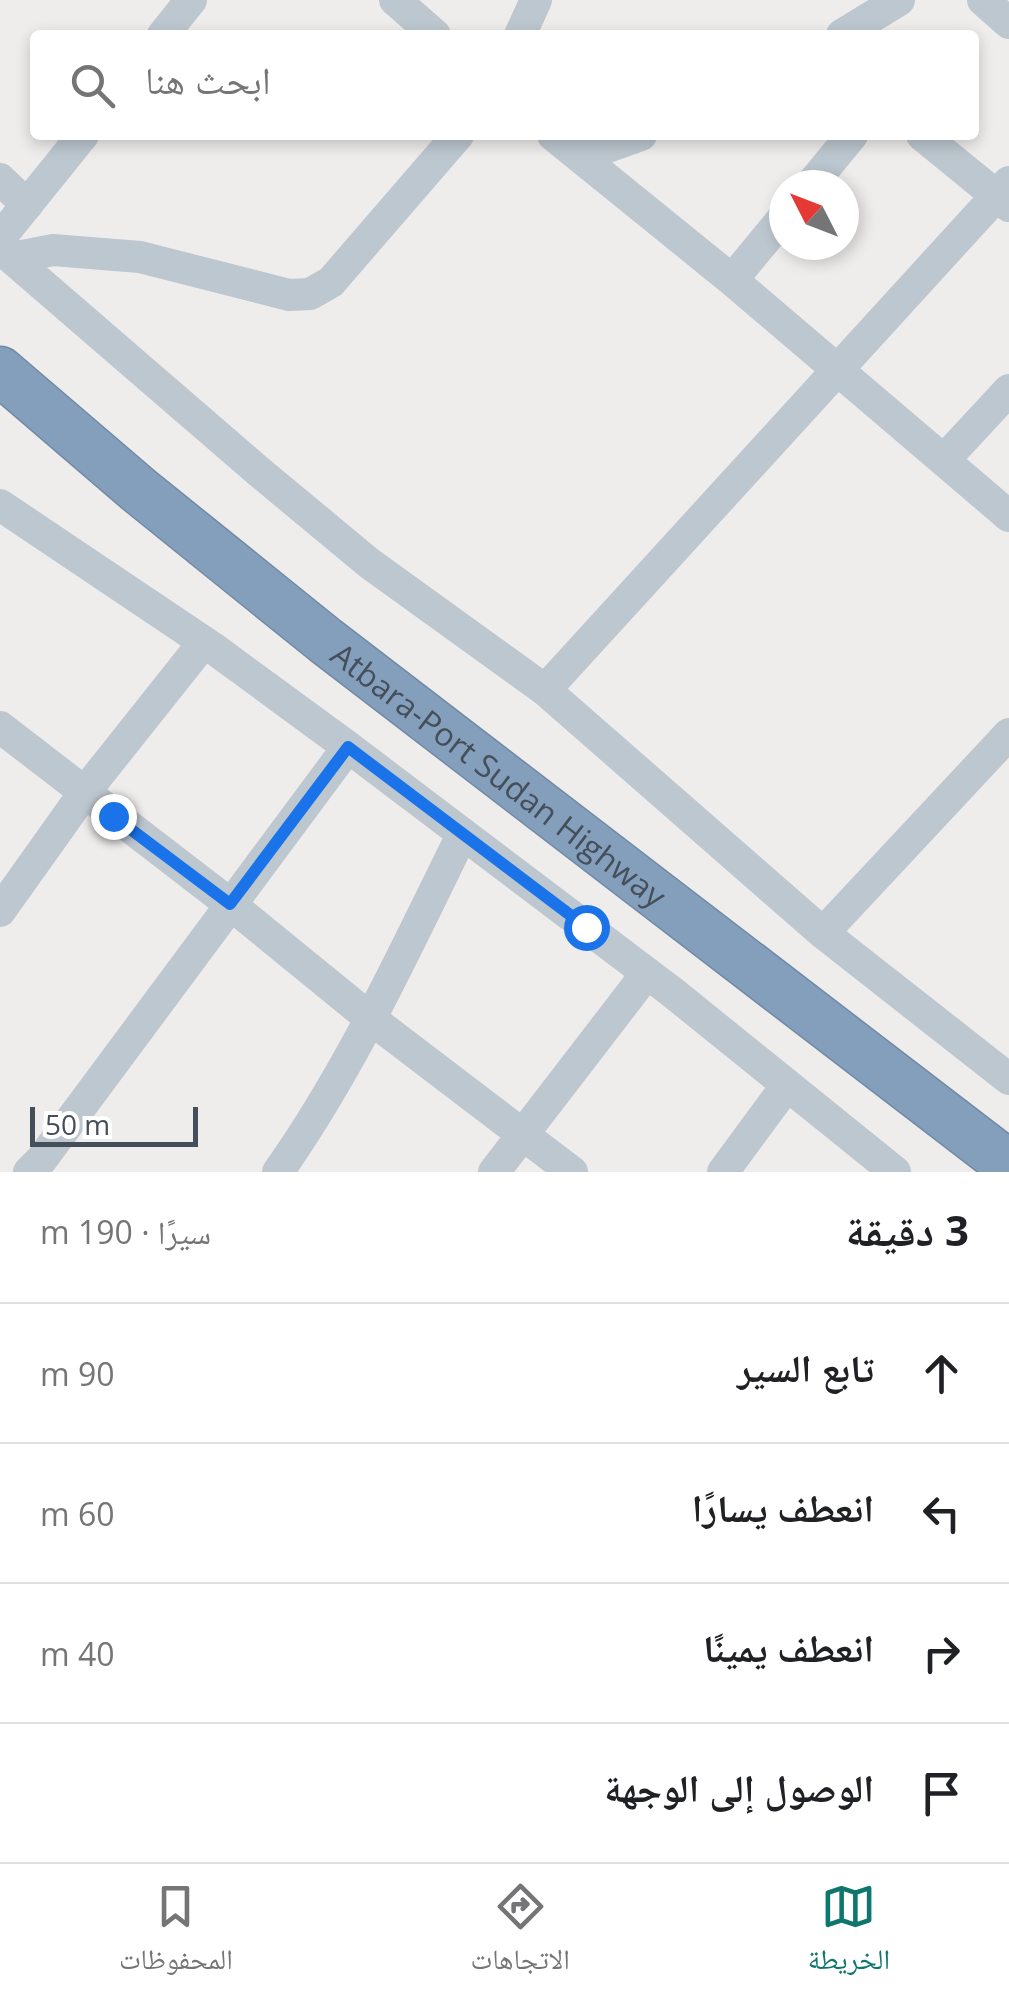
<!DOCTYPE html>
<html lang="ar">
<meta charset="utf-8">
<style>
:root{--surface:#fff;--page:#f6f6f6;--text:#202124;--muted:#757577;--line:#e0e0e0;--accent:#0f766e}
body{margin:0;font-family:"Open Sans","Noto Naskh Arabic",sans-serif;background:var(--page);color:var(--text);direction:rtl}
.compass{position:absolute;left:769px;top:170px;width:90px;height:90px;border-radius:50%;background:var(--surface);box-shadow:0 5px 15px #0003;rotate:312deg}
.scale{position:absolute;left:30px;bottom:25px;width:168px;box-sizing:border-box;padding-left:10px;border:5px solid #454f59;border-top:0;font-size:28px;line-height:35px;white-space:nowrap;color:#454f59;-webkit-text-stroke:8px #fff;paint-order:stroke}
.stop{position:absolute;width:30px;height:30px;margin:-22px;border:8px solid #1a73e8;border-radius:50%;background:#fff}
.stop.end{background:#1a73e8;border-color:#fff;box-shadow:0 2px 10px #0008}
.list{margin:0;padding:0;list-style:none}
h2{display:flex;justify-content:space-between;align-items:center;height:130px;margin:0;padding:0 40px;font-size:42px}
h2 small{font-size:32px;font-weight:400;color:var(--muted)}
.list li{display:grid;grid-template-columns:65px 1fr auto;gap:30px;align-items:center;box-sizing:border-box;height:140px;padding:0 40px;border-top:2px solid var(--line)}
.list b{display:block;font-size:38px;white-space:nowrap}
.list em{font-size:32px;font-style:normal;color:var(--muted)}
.icon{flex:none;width:55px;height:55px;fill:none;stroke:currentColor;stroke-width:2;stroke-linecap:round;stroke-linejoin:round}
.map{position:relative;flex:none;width:1009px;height:1172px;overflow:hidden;direction:ltr}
.search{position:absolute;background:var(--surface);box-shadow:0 5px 15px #0003;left:30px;right:30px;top:30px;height:110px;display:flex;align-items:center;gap:25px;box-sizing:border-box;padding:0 35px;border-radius:10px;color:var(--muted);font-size:38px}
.sheet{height:690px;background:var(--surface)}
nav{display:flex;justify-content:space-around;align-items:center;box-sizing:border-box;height:140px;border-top:2px solid var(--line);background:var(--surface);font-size:28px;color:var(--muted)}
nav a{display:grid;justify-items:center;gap:5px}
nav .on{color:var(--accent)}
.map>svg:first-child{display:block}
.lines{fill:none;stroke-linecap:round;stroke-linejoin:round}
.highway-casing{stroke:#708aa6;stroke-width:51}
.minor{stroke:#bdc7cf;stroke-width:32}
.highway{stroke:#849fbb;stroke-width:48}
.route{stroke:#1a73e8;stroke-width:12}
.labels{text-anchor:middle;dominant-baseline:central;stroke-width:10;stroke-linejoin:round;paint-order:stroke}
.street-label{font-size:32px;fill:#454f59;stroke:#fff}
</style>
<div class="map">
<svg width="1009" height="1172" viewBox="0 0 1009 1172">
<rect width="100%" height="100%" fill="#efecec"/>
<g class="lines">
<defs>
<g id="highway">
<path id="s1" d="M0 371 140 491 326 641 1009 1165"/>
</g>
</defs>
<use href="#highway" class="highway-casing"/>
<path class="minor" d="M395 0 435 35
M983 0 1009 23
M163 35 191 0
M520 35 536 0
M842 35 899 0
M553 135 732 280 1009 516
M922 135 1009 206
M580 157 641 135
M0 179 27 205
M811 185 852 135
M0 238 83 135
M0 248 257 470 369 563 545 690 823 933 1009 1079
M12 258 53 250 140 257 289 295 310 294 331 282 458 135
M732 280 784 217
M944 460 1009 390
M0 505 213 648 348 747 672 992 895 1172
M545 690 1009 182
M0 727 230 904 371 1019 572 1172
M0 911 84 793 204 642
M823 933 1009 734
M29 1172 42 1159 348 747
M278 1172C352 1067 405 950 462 835
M494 1172 647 973
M723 1172 787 1085"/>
<use href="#highway" class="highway"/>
</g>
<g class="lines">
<path class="route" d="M113 816 230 904 348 747 586 927"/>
</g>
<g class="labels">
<g class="street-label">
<text stroke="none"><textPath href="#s1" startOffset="642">Atbara-Port Sudan Highway</textPath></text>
</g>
</g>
</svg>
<svg class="compass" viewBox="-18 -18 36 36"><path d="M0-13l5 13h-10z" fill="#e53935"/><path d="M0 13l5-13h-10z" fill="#757577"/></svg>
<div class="scale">50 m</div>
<div class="stop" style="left:586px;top:927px"></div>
<div class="stop end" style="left:113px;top:816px"></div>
<div class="search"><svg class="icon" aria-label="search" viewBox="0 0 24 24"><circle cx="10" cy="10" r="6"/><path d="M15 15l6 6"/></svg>ابحث هنا</div>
</div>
<section class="sheet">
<h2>3 دقيقة<small>سيرًا · 190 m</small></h2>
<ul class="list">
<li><svg class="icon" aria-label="ahead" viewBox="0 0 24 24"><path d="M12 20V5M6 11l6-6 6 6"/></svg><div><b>تابع السير</b></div><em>90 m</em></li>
<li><svg class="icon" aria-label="left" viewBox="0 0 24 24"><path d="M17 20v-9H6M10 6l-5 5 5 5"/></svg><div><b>انعطف يسارًا</b></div><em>60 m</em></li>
<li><svg class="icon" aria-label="right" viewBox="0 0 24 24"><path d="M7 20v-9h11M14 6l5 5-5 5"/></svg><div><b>انعطف يمينًا</b></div><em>40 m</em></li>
<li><svg class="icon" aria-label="arrive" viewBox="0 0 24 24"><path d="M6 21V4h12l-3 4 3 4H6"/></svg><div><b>الوصول إلى الوجهة</b></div></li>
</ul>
</section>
<nav>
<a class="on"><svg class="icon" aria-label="map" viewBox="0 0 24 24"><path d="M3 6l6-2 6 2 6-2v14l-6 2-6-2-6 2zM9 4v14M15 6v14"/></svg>الخريطة</a>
<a><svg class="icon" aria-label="directions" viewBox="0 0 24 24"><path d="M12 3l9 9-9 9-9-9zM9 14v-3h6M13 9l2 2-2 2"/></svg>الاتجاهات</a>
<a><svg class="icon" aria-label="saved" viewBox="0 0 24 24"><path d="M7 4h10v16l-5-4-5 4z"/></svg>المحفوظات</a>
</nav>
